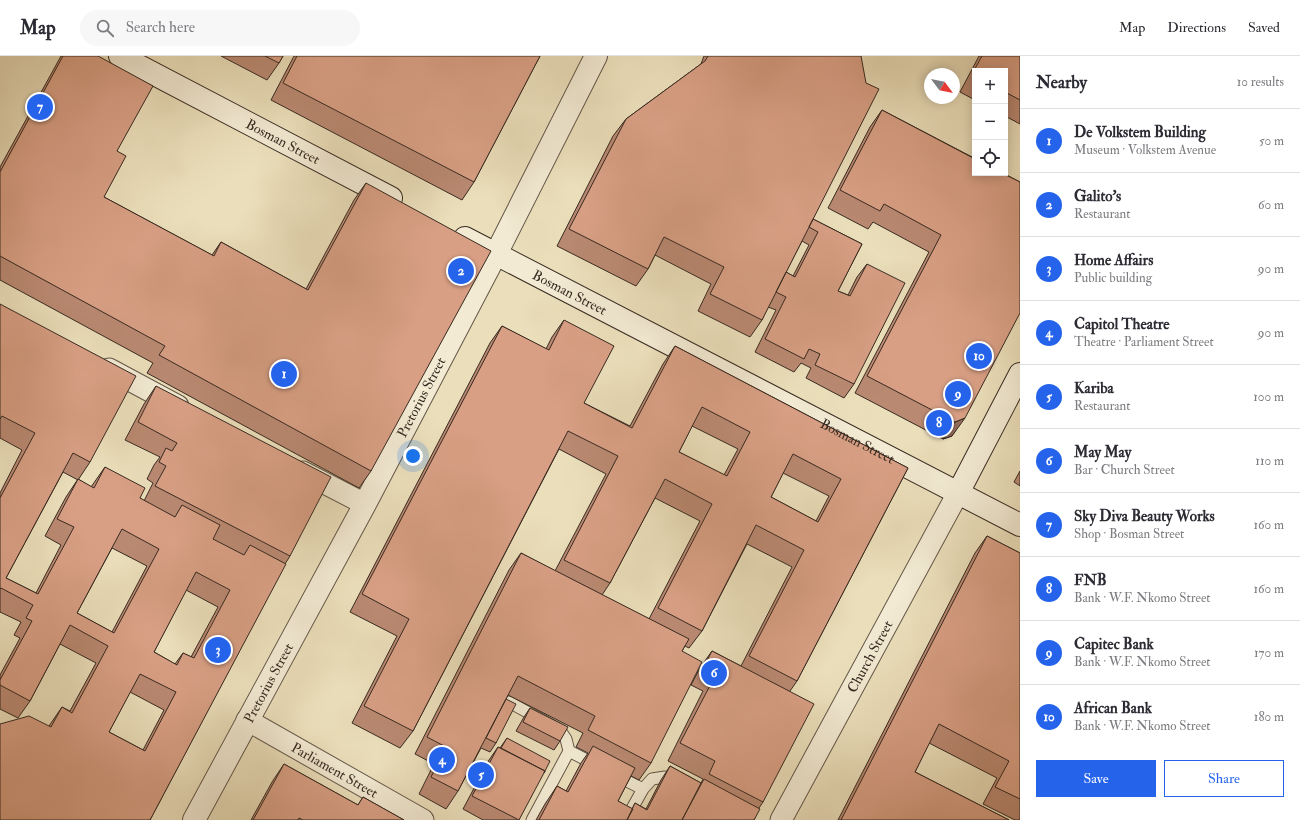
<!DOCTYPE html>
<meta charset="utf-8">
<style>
:root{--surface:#fff;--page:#f7f7f7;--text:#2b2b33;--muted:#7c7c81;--line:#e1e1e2;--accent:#2563eb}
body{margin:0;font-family:"IM FELL Double Pica",serif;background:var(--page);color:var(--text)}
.controls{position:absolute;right:12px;top:12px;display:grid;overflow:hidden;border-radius:0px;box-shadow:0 2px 10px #0003}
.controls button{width:36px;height:36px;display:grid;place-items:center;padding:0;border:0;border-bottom:1px solid var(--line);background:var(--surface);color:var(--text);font:20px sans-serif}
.compass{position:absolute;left:924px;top:12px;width:36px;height:36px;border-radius:50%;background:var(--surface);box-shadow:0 2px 10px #0003;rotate:122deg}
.you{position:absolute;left:413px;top:400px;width:14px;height:14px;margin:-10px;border:3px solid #fff;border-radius:50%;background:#1a73e8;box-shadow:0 0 0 6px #1a73e833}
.badge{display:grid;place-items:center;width:26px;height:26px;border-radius:50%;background:var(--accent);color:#fff;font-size:13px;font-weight:700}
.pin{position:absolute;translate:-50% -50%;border:2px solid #fff;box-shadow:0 1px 4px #0006}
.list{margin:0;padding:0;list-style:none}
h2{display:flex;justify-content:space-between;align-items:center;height:52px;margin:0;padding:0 16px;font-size:17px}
h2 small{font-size:13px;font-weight:400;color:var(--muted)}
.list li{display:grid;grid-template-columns:26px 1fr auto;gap:12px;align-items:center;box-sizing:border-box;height:64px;padding:0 16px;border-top:1px solid var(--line)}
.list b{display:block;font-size:15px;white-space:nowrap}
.list p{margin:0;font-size:13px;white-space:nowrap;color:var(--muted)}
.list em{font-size:13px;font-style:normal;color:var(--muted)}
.actions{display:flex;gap:8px;padding:12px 16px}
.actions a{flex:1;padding:9px 0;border:1px solid var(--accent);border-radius:0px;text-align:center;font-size:14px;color:var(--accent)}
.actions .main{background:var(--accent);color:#fff}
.icon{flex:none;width:22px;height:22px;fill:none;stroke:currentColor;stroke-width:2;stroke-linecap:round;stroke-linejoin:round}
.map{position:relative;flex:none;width:1020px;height:764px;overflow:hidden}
header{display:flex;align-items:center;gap:24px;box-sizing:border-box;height:56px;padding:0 20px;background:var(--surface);border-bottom:1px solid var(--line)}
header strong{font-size:19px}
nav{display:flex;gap:22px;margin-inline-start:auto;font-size:14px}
.search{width:280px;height:36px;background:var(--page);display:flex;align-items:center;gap:10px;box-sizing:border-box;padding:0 14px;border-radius:22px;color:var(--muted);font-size:15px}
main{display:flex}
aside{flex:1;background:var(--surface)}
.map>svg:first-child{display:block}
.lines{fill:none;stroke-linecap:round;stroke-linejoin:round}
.service-casing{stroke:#645748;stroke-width:13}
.minor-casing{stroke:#645748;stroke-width:23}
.tertiary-casing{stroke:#645748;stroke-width:24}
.secondary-casing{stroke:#372a21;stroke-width:24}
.service{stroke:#f2ead3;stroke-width:11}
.minor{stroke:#f2ead3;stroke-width:21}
.tertiary{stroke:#f2ead3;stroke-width:22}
.secondary{stroke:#f2ead3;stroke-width:22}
.wall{fill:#ba8972;stroke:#372a21;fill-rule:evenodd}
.shaded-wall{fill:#976f5c;stroke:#372a21}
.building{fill:#d89f84;stroke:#372a21;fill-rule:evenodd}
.labels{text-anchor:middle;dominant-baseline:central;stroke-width:3;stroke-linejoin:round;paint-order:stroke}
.street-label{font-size:14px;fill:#372a21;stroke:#f2ead3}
</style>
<header>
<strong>Map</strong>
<div class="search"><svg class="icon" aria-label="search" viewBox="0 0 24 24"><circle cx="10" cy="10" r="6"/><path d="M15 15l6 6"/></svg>Search here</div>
<nav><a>Map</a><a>Directions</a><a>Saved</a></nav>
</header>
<main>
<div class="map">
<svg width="1020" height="764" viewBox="0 0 1020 764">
<rect width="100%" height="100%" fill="#ebdfbb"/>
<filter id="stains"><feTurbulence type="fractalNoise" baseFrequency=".005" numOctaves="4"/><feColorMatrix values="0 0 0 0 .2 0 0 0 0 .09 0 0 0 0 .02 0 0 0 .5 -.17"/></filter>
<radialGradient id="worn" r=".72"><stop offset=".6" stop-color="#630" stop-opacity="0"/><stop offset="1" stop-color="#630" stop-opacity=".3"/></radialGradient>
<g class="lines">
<defs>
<path id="service" d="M509 646 560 674 566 683 569 695
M615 719 643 733
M629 758 643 733 652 723 665 721 676 727
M532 764 569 695 596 709"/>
<g id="minor">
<path d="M109 313 178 350"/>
<path d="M303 416 365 448"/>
<path id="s1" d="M247 664 423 764"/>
<path id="s2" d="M781 764 958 437"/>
</g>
<g id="tertiary">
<path id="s3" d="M194 764 365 448 496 198 596 0"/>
</g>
<g id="secondary">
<path id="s4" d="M120 0 391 142"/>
<path id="s5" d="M465 182 1020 469"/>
<path d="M958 437 1020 318"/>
</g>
</defs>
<use href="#service" class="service-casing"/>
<use href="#minor" class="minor-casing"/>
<use href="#tertiary" class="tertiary-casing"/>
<use href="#secondary" class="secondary-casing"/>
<use href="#service" class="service"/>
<use href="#minor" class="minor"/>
<use href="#tertiary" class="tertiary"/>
<use href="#secondary" class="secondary"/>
</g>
<path class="wall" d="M61 0H98L117 95 104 141 212 199 221 186 306 233 354 144 366 127 371 415 359 432 147 317 153 307 0 224V111Z
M221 0H283L279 7 267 24Z
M294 0H540L474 126 462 144 271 44Z
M704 0H861L813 163 862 188 838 235 848 239 857 221 867 208 854 328 844 342 806 322 811 312 801 307 794 316 755 296 776 254 768 251 762 264 750 281 698 255 711 228 655 199 648 213 636 230 557 190 613 80 626 63 701 8ZM802 185 809 189 793 220 786 216Z
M979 0H1020V68L1005 60V15H975V44L960 36Z
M882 54 1020 126 952 380 943 383 855 337 929 196 873 166 868 173 828 152 870 71Z
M0 248 90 406 78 424 63 416 6 522 36 537 61 489 45 480 66 441 78 423 91 431 105 411 140 442 144 445 153 427 147 423 154 409 160 401 125 384 144 348 156 330 290 500 285 508 150 764 49 670 62 651 70 655 96 607 60 588 30 645 18 662 0 653V619L20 582 14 579 21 566 0 556V437L22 394 0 382ZM112 492 147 510 112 576 77 557ZM186 534 218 551 191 601 183 597 175 608 154 596ZM130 636 164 654 143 694 109 676Z
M564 264 584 347 630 370 663 308 675 290 908 412 797 625 790 635 763 746 759 752 754 764H536L545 748 557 730 566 735 581 707 588 697 576 691 583 677 508 639 506 643 496 687 490 696 481 692 458 735 446 753 419 738 434 708 415 698 509 514 521 497 555 515 606 418 559 393 413 675 400 692 352 667 397 580 350 556 490 287 502 270 546 293 552 281ZM692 370 738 393 724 419 679 396ZM783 417 829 440 816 465 771 441ZM655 442 700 465 649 563 602 539 610 527ZM747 488 792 511 741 610 712 595 700 612 691 629 703 635 668 705 703 723 701 727 670 710 661 724 646 753 635 747 632 753 618 745 631 720 639 724 651 707 682 595 685 590 689 592 702 575Z
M1020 415V430L1014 426Z
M987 480 1020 497V764H1015L983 748 997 722 929 687 915 716 1009 764H838L975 497Z
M530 652 560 685 554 694 516 675 524 661Z
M507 682 519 764H483L463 753 489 704 498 691 500 692Z
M284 708 358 749 363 741 404 764H251L272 726Z"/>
<path class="shaded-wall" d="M965 362 952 380 943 383 955 366Z"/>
<path class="building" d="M63 0H98L153 30 117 95 126 100 104 141 214 200 221 186 308 234 366 127 491 195 371 415 159 299 165 290 0 200V116Z
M265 0H283L279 7Z
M297 0H540L474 126 283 27Z
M708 0H861L866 27 879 33 762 264 710 238 724 211 664 181 648 213 569 173 626 63 705 5Z
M982 0H1020V44L1005 36V15H975V20L972 18Z
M882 54 975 103V117H1002L1020 126V257L965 362 955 366 867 320 941 179 884 148 880 155 840 134Z
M813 163 862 188 838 235 850 240 867 208 905 227 854 328 815 309 820 298 809 293 804 303 765 283 786 241 776 236 786 216 795 221 818 176 809 171Z
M0 248 136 320 90 406 73 397 6 522 38 538 74 471 57 463 78 423 94 432 105 411 145 432 140 442 175 461 182 449 220 469 213 483 244 499 250 489 286 508 150 764H0V668L29 660 51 671 62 651 72 657 108 590 70 569 30 645 0 629V624L32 565 26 562 33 549 1 532 0 533V442L35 377 2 360 0 363ZM122 473 159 493 114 577 77 557ZM196 516 230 534 194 602 183 597 177 609 154 596ZM140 618 176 636 145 695 109 676Z
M564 264 614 290 584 347 632 372 675 290 908 412 797 625 749 600 804 494 756 469 702 575 658 552 712 448 665 423 610 527 564 504 618 400 568 375 413 675 364 650 409 563 362 538 502 270 549 294ZM702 351 750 376 727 420 679 396ZM793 398 841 423 818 466 771 441Z
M156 330 331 421 290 500 155 430 166 410 159 406 166 392 172 395 177 387 138 366Z
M987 480 1020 497V743L995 731 1009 705 939 668 915 716 1009 764H841Z
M521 497 689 583 682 595 702 606 651 707 588 674 595 660 518 620 458 735 431 721 446 691 427 681Z
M712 595 814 648 763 746 709 718 715 705 680 687 716 618 703 612Z
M506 643 516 648 496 687 486 682Z
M530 652 568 671 560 685 523 666Z
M507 682 550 705 544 717 545 715 501 692Z
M593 690 635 712 618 745 633 753 627 764H539L557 730 568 736Z
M498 691 545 715 519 764 472 740Z
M284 708 358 749 363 741 404 764H303L299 762 298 764H253Z
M670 710 701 727 682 764H627L635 747 647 754Z
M704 723 760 753 754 764H682Z"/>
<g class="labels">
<g class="street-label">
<text stroke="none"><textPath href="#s4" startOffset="184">Bosman Street</textPath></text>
<text stroke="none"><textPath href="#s5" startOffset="118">Bosman Street</textPath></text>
<text stroke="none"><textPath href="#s3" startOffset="480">Pretorius Street</textPath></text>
<text stroke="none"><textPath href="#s5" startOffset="442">Bosman Street</textPath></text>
<text stroke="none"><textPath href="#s2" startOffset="186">Church Street</textPath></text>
<text stroke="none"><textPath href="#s3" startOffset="156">Pretorius Street</textPath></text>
<text stroke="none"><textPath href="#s1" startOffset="101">Parliament Street</textPath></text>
</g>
</g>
<rect width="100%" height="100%" filter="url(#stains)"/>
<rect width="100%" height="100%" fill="url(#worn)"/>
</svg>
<div class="controls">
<button>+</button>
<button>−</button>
<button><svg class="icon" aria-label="locate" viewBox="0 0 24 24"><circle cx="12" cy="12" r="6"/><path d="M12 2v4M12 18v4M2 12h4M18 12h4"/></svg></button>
</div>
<svg class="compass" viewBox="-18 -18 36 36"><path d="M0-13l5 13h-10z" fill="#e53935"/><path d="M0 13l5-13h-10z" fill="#7c7c81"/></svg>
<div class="you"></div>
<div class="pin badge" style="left:284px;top:318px">1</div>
<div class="pin badge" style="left:461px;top:215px">2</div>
<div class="pin badge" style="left:218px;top:594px">3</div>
<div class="pin badge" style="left:442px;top:704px">4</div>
<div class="pin badge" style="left:481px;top:719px">5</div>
<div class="pin badge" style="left:714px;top:617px">6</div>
<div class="pin badge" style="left:40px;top:51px">7</div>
<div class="pin badge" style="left:939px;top:367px">8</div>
<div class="pin badge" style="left:958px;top:338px">9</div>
<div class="pin badge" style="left:979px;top:300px">10</div>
</div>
<aside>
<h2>Nearby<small>10 results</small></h2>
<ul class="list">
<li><span class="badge">1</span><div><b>De Volkstem Building</b><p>Museum · Volkstem Avenue</p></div><em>50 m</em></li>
<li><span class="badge">2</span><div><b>Galito's</b><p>Restaurant</p></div><em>60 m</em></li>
<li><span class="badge">3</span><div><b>Home Affairs</b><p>Public building</p></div><em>90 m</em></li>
<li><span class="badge">4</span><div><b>Capitol Theatre</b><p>Theatre · Parliament Street</p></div><em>90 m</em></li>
<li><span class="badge">5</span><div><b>Kariba</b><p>Restaurant</p></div><em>100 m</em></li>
<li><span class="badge">6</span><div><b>May May</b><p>Bar · Church Street</p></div><em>110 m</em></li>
<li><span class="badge">7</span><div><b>Sky Diva Beauty Works</b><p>Shop · Bosman Street</p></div><em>160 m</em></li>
<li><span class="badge">8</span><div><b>FNB</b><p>Bank · W.F. Nkomo Street</p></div><em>160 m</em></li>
<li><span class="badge">9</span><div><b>Capitec Bank</b><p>Bank · W.F. Nkomo Street</p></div><em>170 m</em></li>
<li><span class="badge">10</span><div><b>African Bank</b><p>Bank · W.F. Nkomo Street</p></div><em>180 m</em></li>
</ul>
<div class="actions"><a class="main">Save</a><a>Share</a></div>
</aside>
</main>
